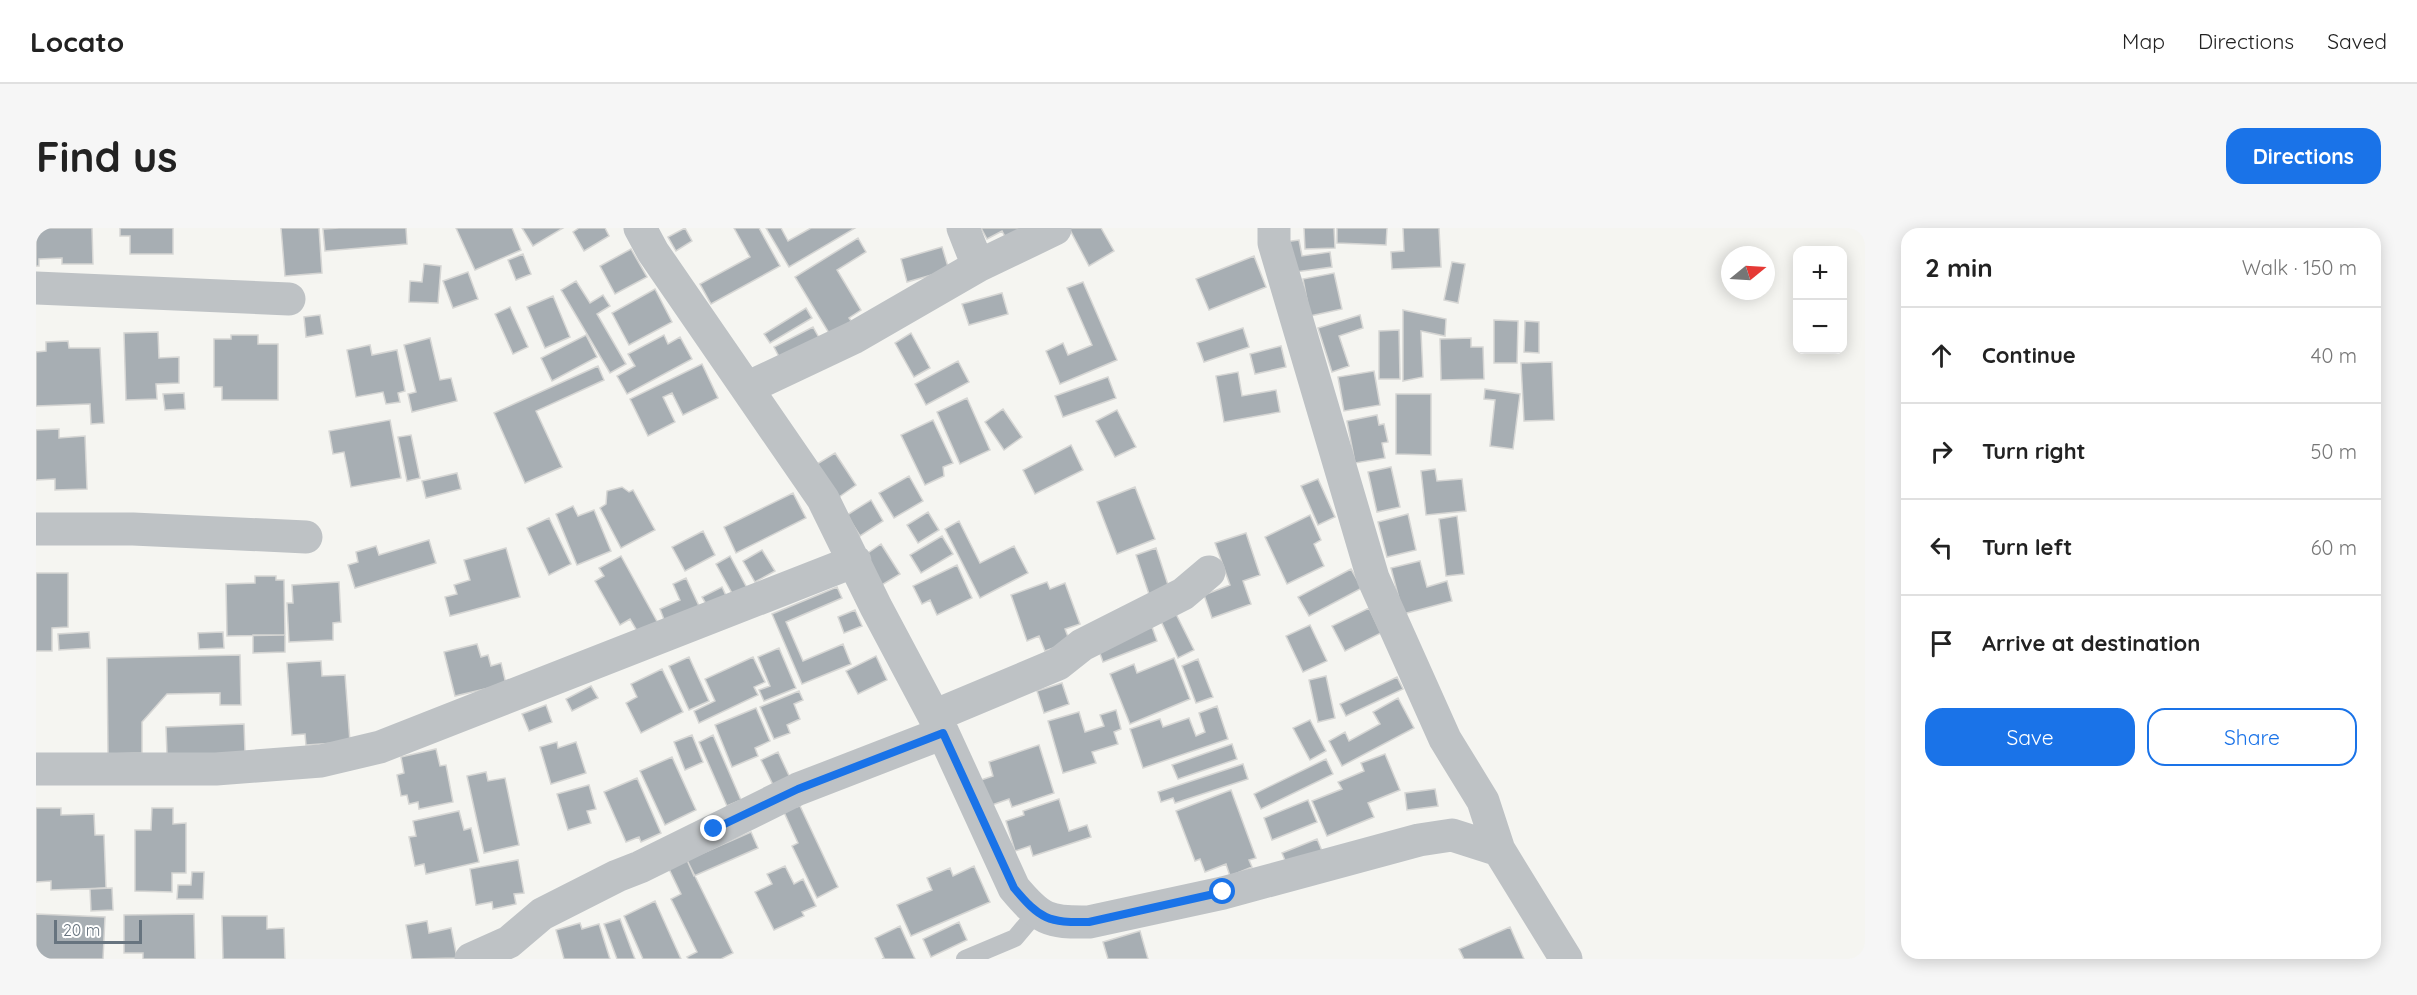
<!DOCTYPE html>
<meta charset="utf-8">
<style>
:root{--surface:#fff;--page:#f6f6f6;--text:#222;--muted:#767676;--line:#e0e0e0;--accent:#1a73e8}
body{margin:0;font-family:Quicksand,sans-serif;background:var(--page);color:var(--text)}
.controls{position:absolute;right:18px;top:18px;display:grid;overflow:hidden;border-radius:12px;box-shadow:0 3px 15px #0003}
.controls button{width:54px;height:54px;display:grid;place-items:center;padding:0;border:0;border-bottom:2px solid var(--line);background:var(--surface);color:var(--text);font:30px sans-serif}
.compass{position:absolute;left:1685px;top:18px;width:54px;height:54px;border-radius:50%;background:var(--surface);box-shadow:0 3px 15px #0003;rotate:72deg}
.scale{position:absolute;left:18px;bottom:15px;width:88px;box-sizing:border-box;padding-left:6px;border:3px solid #67747f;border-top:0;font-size:16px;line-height:21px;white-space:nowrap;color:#67747f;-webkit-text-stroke:4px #fff;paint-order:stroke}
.stop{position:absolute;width:18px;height:18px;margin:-14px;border:4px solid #1a73e8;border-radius:50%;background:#fff}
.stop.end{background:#1a73e8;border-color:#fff;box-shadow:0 2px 6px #0008}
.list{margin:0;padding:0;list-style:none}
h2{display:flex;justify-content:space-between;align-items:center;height:78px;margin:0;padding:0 24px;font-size:26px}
h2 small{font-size:20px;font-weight:400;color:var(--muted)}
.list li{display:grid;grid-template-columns:39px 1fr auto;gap:18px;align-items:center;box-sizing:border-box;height:96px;padding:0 24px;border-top:2px solid var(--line)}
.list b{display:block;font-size:22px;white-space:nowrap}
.list em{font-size:20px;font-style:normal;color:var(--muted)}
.actions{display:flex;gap:12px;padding:18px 24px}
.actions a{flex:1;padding:14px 0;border:2px solid var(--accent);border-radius:18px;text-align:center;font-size:21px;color:var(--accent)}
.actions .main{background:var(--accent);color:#fff}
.icon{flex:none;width:33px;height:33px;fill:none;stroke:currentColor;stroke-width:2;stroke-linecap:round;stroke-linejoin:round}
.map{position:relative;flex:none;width:1829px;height:731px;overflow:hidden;border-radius:18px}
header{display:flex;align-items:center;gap:36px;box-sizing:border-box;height:84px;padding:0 30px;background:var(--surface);border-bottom:2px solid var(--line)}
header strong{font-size:28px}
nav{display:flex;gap:33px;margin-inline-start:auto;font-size:21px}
.intro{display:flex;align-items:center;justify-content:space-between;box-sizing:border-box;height:144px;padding:0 36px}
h1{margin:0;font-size:42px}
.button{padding:15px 27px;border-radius:18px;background:var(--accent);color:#fff;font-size:21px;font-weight:700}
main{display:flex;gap:36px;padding:0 36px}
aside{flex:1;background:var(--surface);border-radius:18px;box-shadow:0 3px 15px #0003}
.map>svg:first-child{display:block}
.building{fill:#a7aeb3;stroke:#d6d6d4;stroke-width:1.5}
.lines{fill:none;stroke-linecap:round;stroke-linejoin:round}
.service{stroke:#bec2c5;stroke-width:18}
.minor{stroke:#bec2c5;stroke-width:33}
.route{stroke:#1a73e8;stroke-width:8}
</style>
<header>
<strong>Locato</strong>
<nav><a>Map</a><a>Directions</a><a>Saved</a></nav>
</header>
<div class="intro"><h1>Find us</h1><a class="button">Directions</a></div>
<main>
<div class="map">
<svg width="1829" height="731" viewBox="0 0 1829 731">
<rect width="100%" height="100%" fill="#f5f5f1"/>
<path class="building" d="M0 0H56L57 36H26V30L3 31V38H0Z
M84 0H137V26H94V8H84Z
M245 0H283L286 45 249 48Z
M303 0H370L371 16 289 23 287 1Z
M420 0H476L485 22 439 42Z
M486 0H527L497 18Z
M543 0H569L573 8 548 23 537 4Z
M649 0 656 13 640 23 632 9Z
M698 0H723L744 38 675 76 664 56 714 29Z
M730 0H745L752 13 775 0H819L753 39Z
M945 0H994L972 14 966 3 951 11Z
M1033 0H1065L1078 23 1053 38Z
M1268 0H1298L1299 20 1269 21Z
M1301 0H1351L1350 17 1301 15Z
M1367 0H1403L1405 39 1356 41 1355 24 1368 23Z
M822 10 830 24 801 42 825 82 813 90 818 97 796 110 759 49Z
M1263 12 1266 28 1294 24 1296 39 1252 45 1248 14Z
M906 19 913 42 871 54 865 31Z
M595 21 611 49 579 66 564 38Z
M487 26 495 46 480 52 472 32Z
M1218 28 1230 59 1173 82 1160 51Z
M1416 34 1429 36 1422 75 1408 72Z
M388 36 405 38 402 75 373 74 374 53 386 54Z
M432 44 442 71 417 80 407 53Z
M1298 45 1306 81 1274 88 1267 51Z
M540 53 554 75 567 67 574 78 561 86 590 136 574 145 525 62Z
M1047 54 1081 132 1024 156 1010 123 1027 115 1032 127 1056 117 1031 60Z
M619 61 636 94 593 117 576 85Z
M966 65 972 86 933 97 926 76Z
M517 68 534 109 509 120 491 79Z
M474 79 492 119 477 126 459 86Z
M770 80 776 90 734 115 728 106Z
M1367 82 1410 91 1409 108 1385 103 1387 149 1367 153Z
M284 87 287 106 270 109 268 89Z
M1324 87 1327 100 1303 108 1313 138 1296 144 1282 100Z
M1458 92 1482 93 1481 135H1458Z
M1489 93 1503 94V125L1488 124Z
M777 99 787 117 748 138 738 119Z
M1207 100 1213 119 1168 134 1161 115Z
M1363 102 1364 151H1343V103Z
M122 104 123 130 143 129V155L120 156 121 171 90 172 88 105Z
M875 105 894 140 878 149 859 115Z
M195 107H222V116H242V172H186V159H178V111H195Z
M550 107 561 129 516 153 505 130Z
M628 107 632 116 644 109 656 131 591 166 581 148 599 138 592 126Z
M394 110 404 152 415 150 421 173 376 184 372 166 380 164 368 117Z
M1435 110V119H1447L1448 151 1405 152 1404 111Z
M32 113 33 120H64L68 195 55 196 54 176 0 178V124L10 123V114Z
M334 117 336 127 361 122 369 163 362 165 364 174 350 176 347 164 320 169 311 122Z
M1245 118 1250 139 1219 146 1214 126Z
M922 133 933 154 890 177 879 156Z
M1516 134 1518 192 1488 193 1485 135Z
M666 136 682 170 647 187 636 165 627 169 639 194 612 208 594 171Z
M562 138 568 152 500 183 526 239 489 255 458 185Z
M1338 143 1344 177 1308 183 1302 149Z
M1202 144 1206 168 1240 162 1244 184 1188 194 1180 148Z
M1072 149 1080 170 1027 189 1019 168Z
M1449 161 1484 166 1477 221 1454 218 1459 172 1448 171Z
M148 165 149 181 129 182 127 166Z
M1360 166H1395V227L1360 226Z
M931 170 954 222 924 236 901 184Z
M967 181 986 209 968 222 949 194Z
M1081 182 1100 219 1079 229 1060 193Z
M1341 187 1343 197 1348 196 1352 214 1346 215 1349 230 1319 235 1311 193Z
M354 192 365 250 315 259 308 224 297 226 293 203Z
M897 192 917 235 907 239 908 248 889 257 865 207Z
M23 201V210L49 208 51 261 19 262V251L0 252V202Z
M375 207 384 250 371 253 362 209Z
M1035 217 1047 242 999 266 987 242Z
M799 225 820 257 803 269 781 236Z
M1355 239 1364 279 1341 284 1332 244Z
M1399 241 1401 253 1426 251 1430 283 1390 287 1385 243Z
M421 245 425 261 390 270 386 253Z
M873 248 887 273 858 290 843 265Z
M1282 251 1299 289 1282 297 1265 258Z
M586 259 593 264 597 262 619 302 585 320 564 280 570 276 571 263Z
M1099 259 1119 311 1081 326 1061 274Z
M757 265 770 290 700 325 688 299Z
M835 272 847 293 824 308 811 287Z
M537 278 542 288 558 282 575 323 541 337 520 286Z
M892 284 903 302 882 315 871 297Z
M1372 286 1380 322 1351 329 1342 294Z
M1274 287 1285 312 1278 316 1288 338 1251 356 1229 309Z
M1421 288 1428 346 1410 348 1403 291Z
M513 290 535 336 513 347 491 300Z
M923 293 944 335 978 318 992 345 944 370 909 301Z
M667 303 679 327 649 343 636 319Z
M1210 305 1224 347 1207 353 1215 376 1176 390 1168 367 1194 357 1179 315Z
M906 308 917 326 885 345 874 327Z
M393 312 400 335 319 360 312 337 322 334 320 324 340 318 343 327Z
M845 316 864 346 844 358 826 329Z
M470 320 484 369 414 388 409 369 421 366 418 357 434 352 428 332Z
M1120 320 1135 366 1115 372 1100 327Z
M726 322 739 343 719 354 707 333Z
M585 328 623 397 604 408 594 391 584 397 559 353 568 348 563 340Z
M694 328 711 360 697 367 680 336Z
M1384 333 1391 359 1411 353 1416 373 1367 386 1355 340Z
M921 337 936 370 901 387 894 372 886 376 877 358Z
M1315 341 1326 360 1273 388 1262 369Z
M0 345H32V399L16 400V423H0Z
M219 348H240V352H248L249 407 191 408 190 356 219 355Z
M650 350 663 378 629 394 624 381 644 372 637 356Z
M303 354 305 394 297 395V412L253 414 251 375H257L256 357Z
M1011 354 1014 361 1029 355 1044 396 1029 401 1034 414 1009 423 1003 408 991 413 975 367Z
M686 359 692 372 673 381 666 369Z
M801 359 806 370 750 394 767 433 807 416 815 436 766 456 736 386Z
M1333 380 1345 405 1309 423 1296 398Z
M819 382 826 398 808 405 802 389Z
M1140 386 1158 422 1142 430 1125 393Z
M1274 397 1291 433 1267 444 1250 408Z
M1116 399 1121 413 1067 434 1062 420Z
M53 404 54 420 23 422 22 406Z
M187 404 188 420 163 421 162 405Z
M217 407H249V424L217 425Z
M441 416 445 429 452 427 455 438 465 435 470 456 419 468 408 424Z
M743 420 760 460 728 473 723 462 734 458 722 429Z
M204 427 205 477H184V465L131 466 106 494V525L72 526 71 430Z
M840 428 851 452 822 466 810 443Z
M653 429 673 473 653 482 633 438Z
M717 429 729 454 718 459 722 467 663 495 658 483 679 473 669 451Z
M1138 430 1154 471 1094 496 1074 446 1098 436 1101 445Z
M1162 431 1177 469 1160 475 1146 438Z
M285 433 286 448 309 447 314 514 270 517 269 506 256 507 251 435Z
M626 441 647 484 605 505 590 475 601 469 595 456Z
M1290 448 1299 490 1282 494 1273 452Z
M1361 449 1367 461 1310 488 1304 476Z
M1026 455 1033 476 1008 485 1001 463Z
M555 458 562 470 536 483 530 471Z
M763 463 767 472 758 476 764 491 751 497 754 505 738 511 724 479Z
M1362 470 1378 500 1306 538 1293 513 1309 504 1313 513 1344 496 1337 484Z
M510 477 516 494 493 503 486 486Z
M1181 478 1192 511 1107 540 1094 501 1124 491 1127 499 1153 490 1160 508 1169 504 1163 485Z
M720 480 734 513 719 520 722 528 696 539 679 497Z
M1080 482 1085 501 1078 504 1082 516 1056 524 1060 535 1027 545 1012 493 1043 484 1049 504 1068 498 1064 487Z
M1274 492 1290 523 1274 532 1257 500Z
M208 496 209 525 131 527 130 499Z
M656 507 667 534 649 542 638 514Z
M677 507 705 572 691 578 663 514Z
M521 514 522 520 540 514 550 545 515 556 504 519Z
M1196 516 1201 531 1142 551 1136 537Z
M1003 517 1018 565 976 579 973 571 953 578 945 552 957 548 953 534Z
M400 521 404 538 410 537 417 574 383 581 382 574 373 576 371 567 365 568 361 547 368 545 365 529Z
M742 524 756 554 739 561 725 532Z
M1349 526 1364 562 1332 575 1338 589 1291 608 1276 573 1306 561 1302 554 1328 543 1325 535Z
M636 529 660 582 629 597 604 543Z
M1290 531 1297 546 1225 581 1218 566Z
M1207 536 1212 551 1139 575 1137 570 1125 574 1122 564Z
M450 544 452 553 469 550 483 617 448 625 431 548Z
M601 550 625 605 605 614 603 609 590 614 568 564Z
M553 557 560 581 551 583 555 595 532 602 521 566Z
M1399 561 1402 578 1371 582 1369 565Z
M1195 562 1220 630 1213 632 1216 639 1194 648 1190 636 1169 644 1164 631 1159 633 1140 583Z
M1023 571 1033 603 1051 597 1055 609 997 628 994 618 979 623 970 593 988 587 987 583Z
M1272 572 1281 594 1236 612 1228 590Z
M764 578 802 659 781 670 756 618 762 615 747 582Z
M0 580H25V587L58 586 59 607H68L70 660 15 662V653L0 654Z
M116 580H137V596L150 595V645H136V664L99 663V602H115Z
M423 583 428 602 435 600 443 634 390 646 388 636 379 638 373 609 380 608 377 593Z
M715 604 722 620 658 648 651 632Z
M1281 611 1286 623 1251 637 1246 625Z
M482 632 488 665 478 666 480 676 457 681 456 674 440 677 434 641Z
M651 632 697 725 685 731H653L651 729 661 724 635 671 645 666 633 641Z
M749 638 758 656 767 651 780 678 766 684 768 688 738 702 719 664 736 656 731 646Z
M938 638 954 674 875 708 861 677 896 662 891 650 914 640 917 648Z
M156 644H168L167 671H141L142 657H155Z
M76 660 77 682 55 683 54 661Z
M619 673 645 731H607L588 688Z
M0 686 69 689 67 731H0Z
M158 686 159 731H107V725H88V687Z
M186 688H231V701L248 700 249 731H187Z
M584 691 599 731H581L568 696Z
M391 693 393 705 415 700 421 730 376 731 370 697Z
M923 694 931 712 895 729 887 711Z
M544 695 546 701 563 696 574 731H528L520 702Z
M864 698 879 731H846L848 730 839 710Z
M1474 699 1488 731H1428L1423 721Z
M1104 703 1112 731H1072L1067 714Z"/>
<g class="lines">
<path class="service" d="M929 731 979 710 1001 684"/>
<path class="minor" d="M604 0 617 24 787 271 840 379 907 505 978 660C1004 691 1012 695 1053 694L1187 665 1383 612 1416 607 1463 622
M927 0 942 38
M1238 0V15L1337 350 1409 511 1447 573 1463 622 1530 731
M0 60 253 71
M711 160 819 109 942 38 1019 1
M0 301H97L270 309
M898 488 1022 436 1046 417 1147 366 1173 344
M0 541H180L285 533 344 519 819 333
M435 731 473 714 506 686 581 648 604 639 762 561 907 505"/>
</g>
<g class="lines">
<path class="route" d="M678 601 762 561 907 505 978 660C1004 691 1012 695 1053 694L1187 664"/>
</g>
</svg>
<div class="controls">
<button>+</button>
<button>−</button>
</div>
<svg class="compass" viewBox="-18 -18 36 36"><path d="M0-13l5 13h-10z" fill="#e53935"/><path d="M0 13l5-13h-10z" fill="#767676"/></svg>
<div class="scale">20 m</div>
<div class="stop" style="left:1187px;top:664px"></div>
<div class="stop end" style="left:678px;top:601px"></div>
</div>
<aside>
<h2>2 min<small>Walk · 150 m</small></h2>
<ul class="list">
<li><svg class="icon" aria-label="ahead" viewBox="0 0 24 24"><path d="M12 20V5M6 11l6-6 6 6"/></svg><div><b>Continue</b></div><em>40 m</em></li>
<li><svg class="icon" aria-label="right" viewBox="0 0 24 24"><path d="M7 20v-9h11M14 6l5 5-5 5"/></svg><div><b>Turn right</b></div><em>50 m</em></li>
<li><svg class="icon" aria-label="left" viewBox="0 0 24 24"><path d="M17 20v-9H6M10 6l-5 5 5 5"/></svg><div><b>Turn left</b></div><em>60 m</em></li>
<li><svg class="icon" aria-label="arrive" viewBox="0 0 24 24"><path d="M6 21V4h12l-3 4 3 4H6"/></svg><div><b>Arrive at destination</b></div></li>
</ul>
<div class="actions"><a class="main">Save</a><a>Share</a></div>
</aside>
</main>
